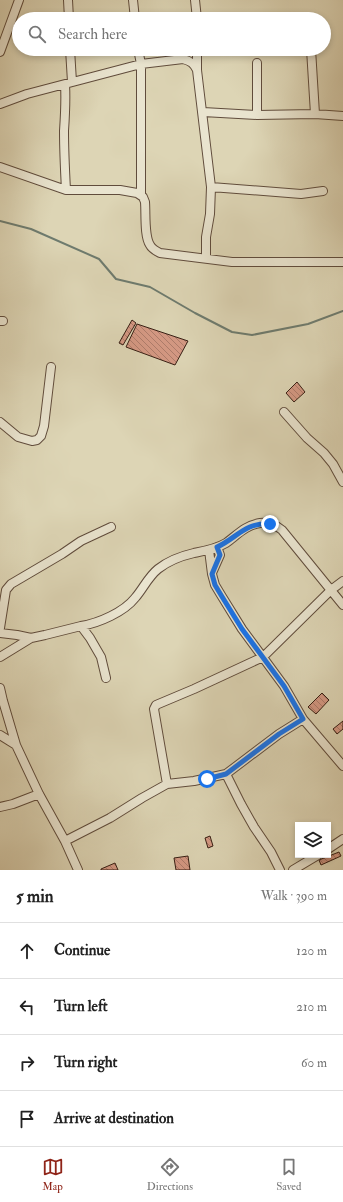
<!DOCTYPE html>
<meta charset="utf-8">
<style>
:root{--surface:#fff;--page:#f2f2f2;--text:#222;--muted:#767676;--line:#e0e0e0;--accent:#8f2418}
body{margin:0;font-family:"IM FELL Double Pica",serif;background:var(--page);color:var(--text)}
.controls{position:absolute;right:12px;bottom:12px;display:grid;overflow:hidden;border-radius:0px;box-shadow:0 2px 6px #0003}
.controls button{width:36px;height:36px;display:grid;place-items:center;padding:0;border:0;border-bottom:1px solid var(--line);background:var(--surface);color:var(--text);font:20px sans-serif}
.stop{position:absolute;width:12px;height:12px;margin:-9px;border:3px solid #1a73e8;border-radius:50%;background:#fff}
.stop.end{background:#1a73e8;border-color:#fff;box-shadow:0 1px 4px #0008}
.list{margin:0;padding:0;list-style:none}
h2{display:flex;justify-content:space-between;align-items:center;height:52px;margin:0;padding:0 16px;font-size:17px}
h2 small{font-size:13px;font-weight:400;color:var(--muted)}
.list li{display:grid;grid-template-columns:26px 1fr auto;gap:12px;align-items:center;box-sizing:border-box;height:56px;padding:0 16px;border-top:1px solid var(--line)}
.list b{display:block;font-size:15px;white-space:nowrap}
.list em{font-size:13px;font-style:normal;color:var(--muted)}
.icon{flex:none;width:22px;height:22px;fill:none;stroke:currentColor;stroke-width:2;stroke-linecap:round;stroke-linejoin:round}
.map{position:relative;flex:none;width:343px;height:870px;overflow:hidden}
.search{position:absolute;background:var(--surface);box-shadow:0 2px 6px #0003;left:12px;right:12px;top:12px;height:44px;display:flex;align-items:center;gap:10px;box-sizing:border-box;padding:0 14px;border-radius:22px;color:var(--muted);font-size:15px}
.sheet{height:276px;background:var(--surface)}
nav{display:flex;justify-content:space-around;align-items:center;box-sizing:border-box;height:56px;border-top:1px solid var(--line);background:var(--surface);font-size:11px;color:var(--muted)}
nav a{display:grid;justify-items:center;gap:2px}
nav .on{color:var(--accent)}
.map>svg:first-child{display:block}
.lines{fill:none;stroke-linecap:round;stroke-linejoin:round}
.stream{stroke:#6e7b6e;stroke-width:2}
.building{fill:url(#building-back-hatch);stroke:#371f14}
.minor-casing{stroke:#604c3c;stroke-width:10}
.minor{stroke:#e9e4cf;stroke-width:8}
.route{stroke:#1a73e8;stroke-width:5}
</style>
<div class="map">
<svg width="343" height="870" viewBox="0 0 343 870">
<defs>
<pattern id="building-back-hatch" width="6" height="6" patternUnits="userSpaceOnUse"><rect width="6" height="6" fill="#d59984"/><path d="M-1 5l2 2M0 0l6 6M5-1l2 2" fill="none" stroke="#ae7c6b"/></pattern>
</defs>
<rect width="100%" height="100%" fill="#ddd5b5"/>
<filter id="stains"><feTurbulence type="fractalNoise" baseFrequency=".005" numOctaves="4"/><feColorMatrix values="0 0 0 0 .2 0 0 0 0 .09 0 0 0 0 .02 0 0 0 .5 -.17"/></filter>
<radialGradient id="worn" r=".72"><stop offset=".6" stop-color="#630" stop-opacity="0"/><stop offset="1" stop-color="#630" stop-opacity=".3"/></radialGradient>
<g class="lines">
<path class="stream" d="M0 221 31 229 99 259 116 279 150 287 195 313 232 332 252 335 308 324 343 311"/>
</g>
<path class="building" d="M132 320 136 323 123 345 119 343Z
M137 324 188 341 175 365 126 347Z
M297 382 305 392 294 402 286 393Z
M322 693 329 700 316 714 308 707Z
M343 721V729L337 734 333 729Z
M210 836 213 846 208 848 205 838Z
M339 852 341 856 321 865 319 860Z
M188 856 190 870H176L174 858Z
M115 863 118 870H101V869Z"/>
<g class="lines">
<defs>
<path id="minor" d="M68 0 69 19
M133 0 135 19
M195 0 197 19
M70 49 72 82
M138 49 141 64V195
M197 49V70L211 187 210 214 206 237V258
M311 49 315 114
M0 52 19 0
M257 63V115
M65 85C66 100 65 116 64 131 64 151 65 171 66 190
M0 104 27 94 141 64 183 59C191 61 194 64 197 70
M203 112 257 115 315 114 343 116
M0 167 66 190H120L137 193 143 197 145 202C146 214 144 236 150 245 152 249 156 251 160 253L232 262H343
M211 187 301 194 323 191
M0 321H3
M284 412 307 438 324 453 333 464 343 482
M0 422 18 437 32 441 37 440 41 436 44 426 51 367
M209 550 212 574 215 585 221 595 242 629 284 686 303 719 343 766
M212 573 220 555 217 547
M81 626C99 623 124 612 135 598 143 589 148 577 158 569 168 561 181 556 194 553 204 551 216 549 226 543 237 535 246 525 260 523 269 522 276 525 282 530L343 605
M0 628 6 590 11 584 62 554 81 541 111 527
M0 633 17 635 31 638
M0 657 31 638 45 635 81 626 90 638 101 657 106 678
M0 688 3 701 16 745
M0 735 16 745 39 794 65 841 78 870
M167 784 154 709 156 705 194 689 263 657 331 590 343 581
M0 807 13 804 39 794
M65 841 110 818 142 798 167 784 194 781 226 774
M328 849 343 839
M280 870 271 852 254 827 241 804 226 774 279 734 303 719
M293 870 318 855"/>
</defs>
<use href="#minor" class="minor-casing"/>
<use href="#minor" class="minor"/>
</g>
<g class="lines">
<path class="route" d="M207 779 226 774 279 734 303 719 284 686 242 629 221 595 215 585 212 574 220 555 217 547C237 538 245 522 270 524"/>
</g>
<rect width="100%" height="100%" filter="url(#stains)"/>
<rect width="100%" height="100%" fill="url(#worn)"/>
</svg>
<div class="controls">
<button><svg class="icon" aria-label="layers" viewBox="0 0 24 24"><path d="M12 4l9 5-9 5-9-5zM3 14l9 5 9-5"/></svg></button>
</div>
<div class="stop" style="left:207px;top:779px"></div>
<div class="stop end" style="left:270px;top:524px"></div>
<div class="search"><svg class="icon" aria-label="search" viewBox="0 0 24 24"><circle cx="10" cy="10" r="6"/><path d="M15 15l6 6"/></svg>Search here</div>
</div>
<section class="sheet">
<h2>5 min<small>Walk · 390 m</small></h2>
<ul class="list">
<li><svg class="icon" aria-label="ahead" viewBox="0 0 24 24"><path d="M12 20V5M6 11l6-6 6 6"/></svg><div><b>Continue</b></div><em>120 m</em></li>
<li><svg class="icon" aria-label="left" viewBox="0 0 24 24"><path d="M17 20v-9H6M10 6l-5 5 5 5"/></svg><div><b>Turn left</b></div><em>210 m</em></li>
<li><svg class="icon" aria-label="right" viewBox="0 0 24 24"><path d="M7 20v-9h11M14 6l5 5-5 5"/></svg><div><b>Turn right</b></div><em>60 m</em></li>
<li><svg class="icon" aria-label="arrive" viewBox="0 0 24 24"><path d="M6 21V4h12l-3 4 3 4H6"/></svg><div><b>Arrive at destination</b></div></li>
</ul>
</section>
<nav>
<a class="on"><svg class="icon" aria-label="map" viewBox="0 0 24 24"><path d="M3 6l6-2 6 2 6-2v14l-6 2-6-2-6 2zM9 4v14M15 6v14"/></svg>Map</a>
<a><svg class="icon" aria-label="directions" viewBox="0 0 24 24"><path d="M12 3l9 9-9 9-9-9zM9 14v-3h6M13 9l2 2-2 2"/></svg>Directions</a>
<a><svg class="icon" aria-label="saved" viewBox="0 0 24 24"><path d="M7 4h10v16l-5-4-5 4z"/></svg>Saved</a>
</nav>
